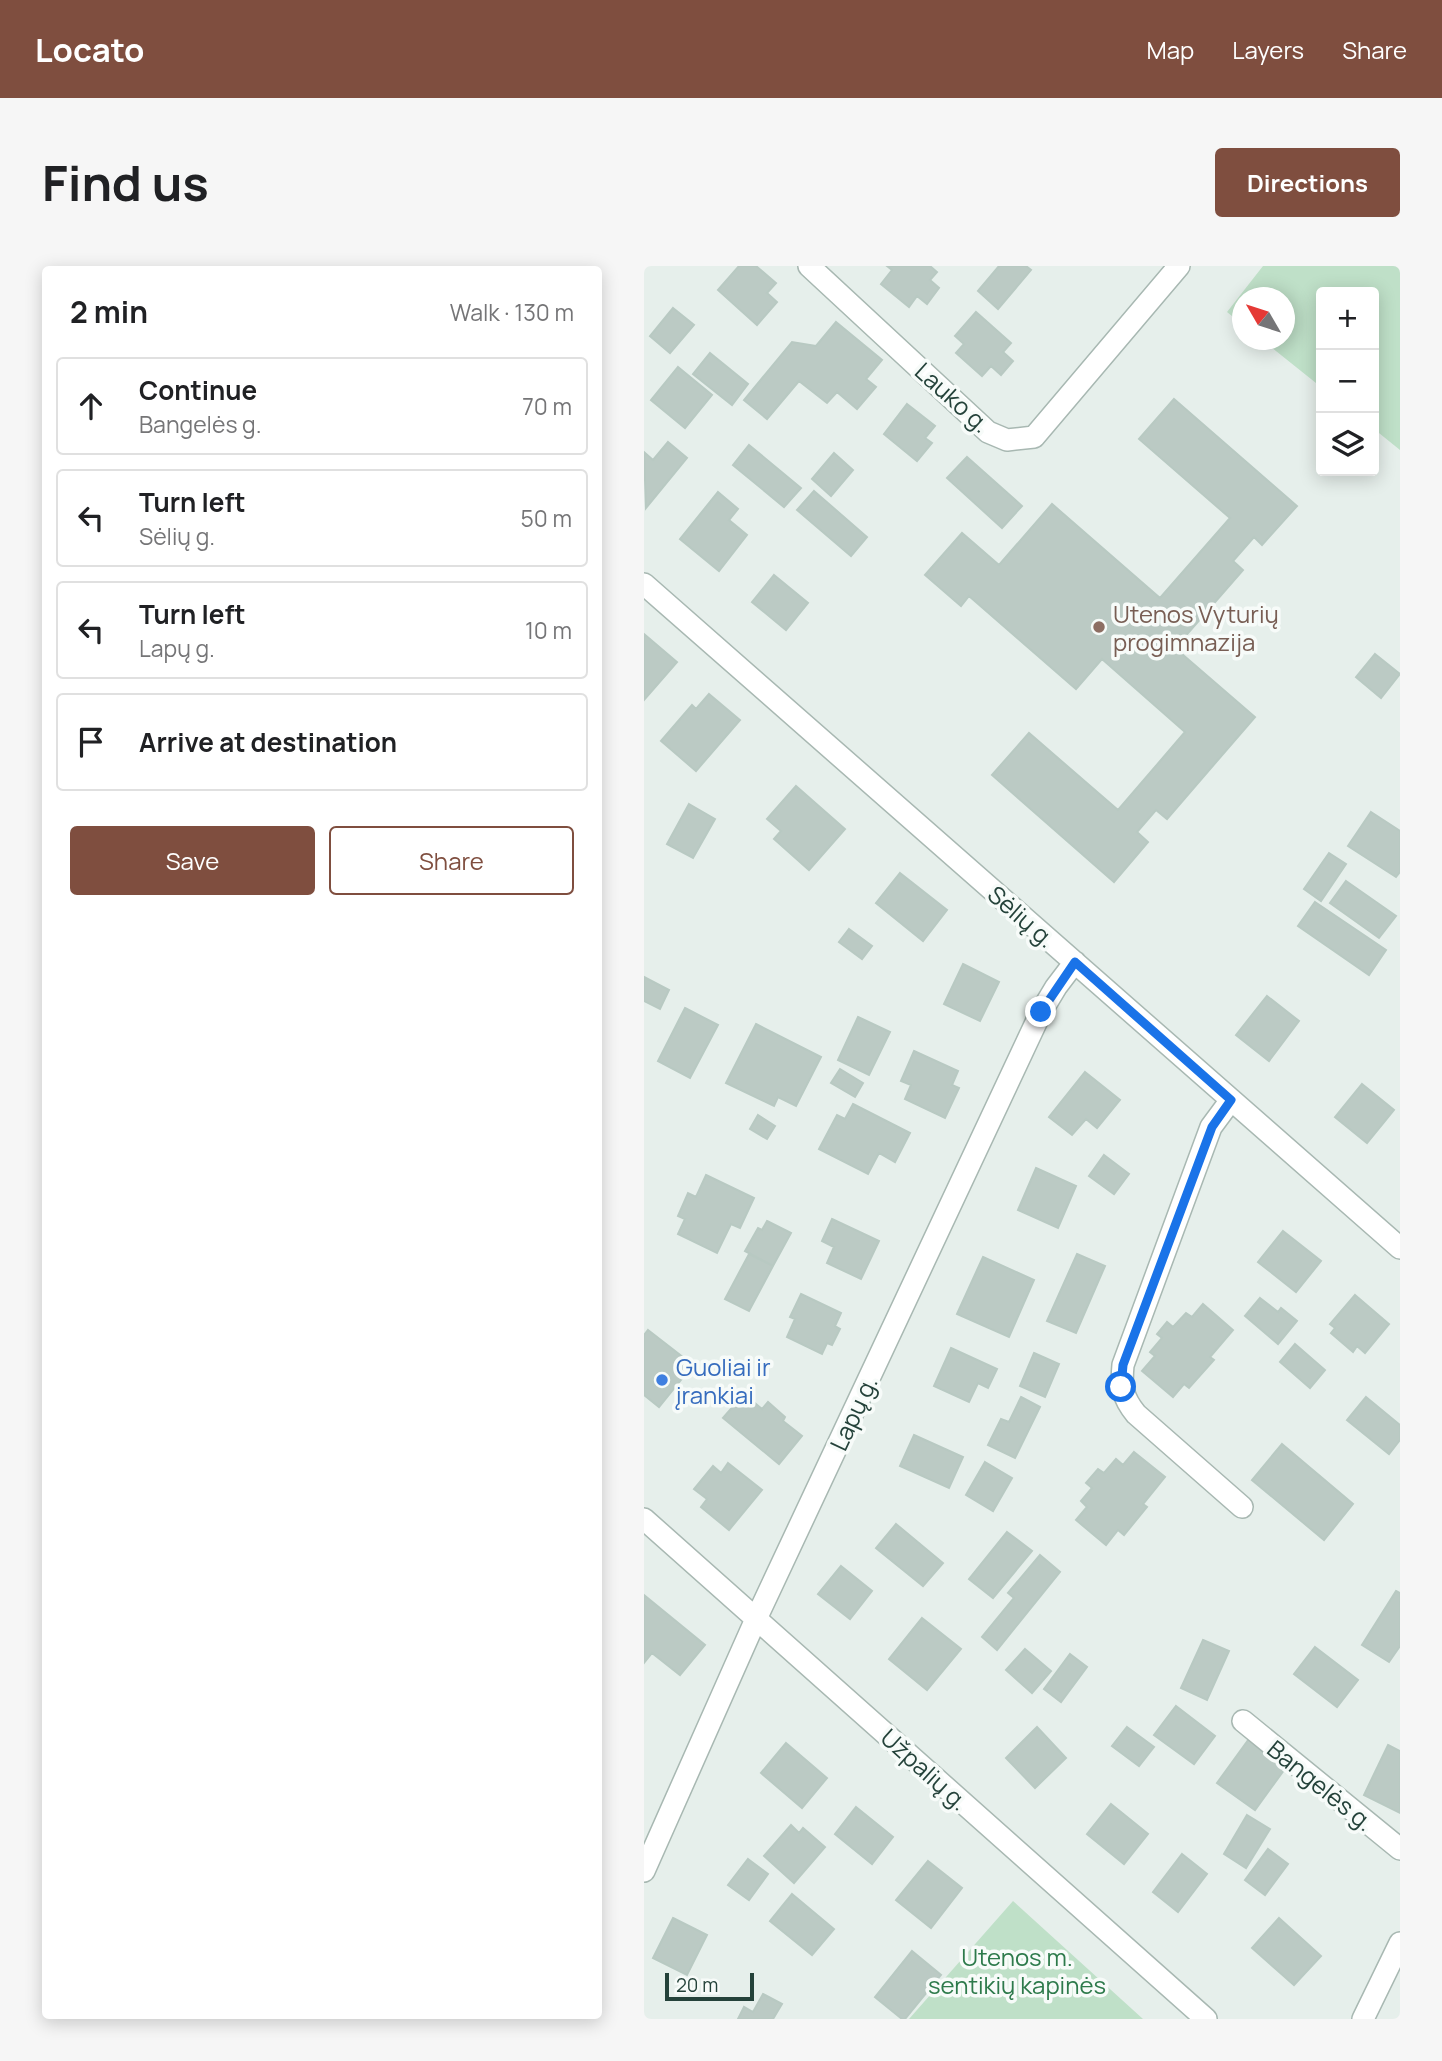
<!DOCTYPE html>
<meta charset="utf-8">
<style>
:root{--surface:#fff;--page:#f6f6f6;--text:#202124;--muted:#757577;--line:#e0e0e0;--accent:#7f4e3f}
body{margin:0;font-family:Manrope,sans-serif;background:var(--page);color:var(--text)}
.controls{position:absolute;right:21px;top:21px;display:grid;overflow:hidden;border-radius:7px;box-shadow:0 4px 18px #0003}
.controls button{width:63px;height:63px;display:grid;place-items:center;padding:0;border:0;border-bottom:2px solid var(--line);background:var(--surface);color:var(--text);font:35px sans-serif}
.compass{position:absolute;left:588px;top:21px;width:63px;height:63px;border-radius:50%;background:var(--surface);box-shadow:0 4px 18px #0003;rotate:309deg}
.scale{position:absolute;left:21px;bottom:18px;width:89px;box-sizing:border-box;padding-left:7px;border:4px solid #24423a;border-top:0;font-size:19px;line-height:24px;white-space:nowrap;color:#24423a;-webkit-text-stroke:5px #f7fbf9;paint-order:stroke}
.stop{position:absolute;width:21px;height:21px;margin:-16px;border:5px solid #1a73e8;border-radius:50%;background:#fff}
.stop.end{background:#1a73e8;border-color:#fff;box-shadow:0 2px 7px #0008}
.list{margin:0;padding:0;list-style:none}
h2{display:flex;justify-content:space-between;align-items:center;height:91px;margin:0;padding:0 28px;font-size:30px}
h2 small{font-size:23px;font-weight:400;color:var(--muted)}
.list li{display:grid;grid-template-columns:46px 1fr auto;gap:21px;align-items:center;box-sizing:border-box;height:98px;margin:0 14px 14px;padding:0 14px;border:2px solid var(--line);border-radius:7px}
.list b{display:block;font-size:26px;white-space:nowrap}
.list p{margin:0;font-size:23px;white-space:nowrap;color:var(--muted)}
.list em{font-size:23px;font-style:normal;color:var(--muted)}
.actions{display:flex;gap:14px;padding:21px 28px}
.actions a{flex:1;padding:16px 0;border:2px solid var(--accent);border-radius:7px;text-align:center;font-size:24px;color:var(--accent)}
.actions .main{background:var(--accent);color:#fff}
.icon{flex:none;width:38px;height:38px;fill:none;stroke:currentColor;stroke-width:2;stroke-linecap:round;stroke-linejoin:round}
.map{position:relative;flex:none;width:756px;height:1753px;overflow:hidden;border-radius:7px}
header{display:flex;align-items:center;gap:42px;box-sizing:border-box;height:98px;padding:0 35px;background:var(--accent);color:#fff}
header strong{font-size:33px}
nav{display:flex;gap:38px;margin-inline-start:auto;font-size:24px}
.intro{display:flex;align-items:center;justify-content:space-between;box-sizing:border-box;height:168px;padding:0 42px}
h1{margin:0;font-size:49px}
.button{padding:18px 32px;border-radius:7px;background:var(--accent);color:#fff;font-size:24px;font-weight:700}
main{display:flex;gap:42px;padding:0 42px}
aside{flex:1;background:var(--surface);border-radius:7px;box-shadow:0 4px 18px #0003}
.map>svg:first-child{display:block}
.green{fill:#bfe0c8}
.building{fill:#bbcac4;stroke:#b8c9c2;stroke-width:2}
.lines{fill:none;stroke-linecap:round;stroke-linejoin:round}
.minor-casing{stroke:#a8b8b2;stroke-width:24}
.minor{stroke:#fff;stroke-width:21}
.route{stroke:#1a73e8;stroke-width:9}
.education-dot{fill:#8d6e63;stroke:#f7fbf9;stroke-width:2.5}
.shop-dot{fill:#3f7fe0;stroke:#f7fbf9;stroke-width:2.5}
.labels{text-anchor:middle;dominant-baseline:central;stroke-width:7;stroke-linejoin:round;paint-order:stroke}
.street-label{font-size:24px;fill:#24423a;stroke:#f7fbf9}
.education-label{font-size:24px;fill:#785e54;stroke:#f7fbf9;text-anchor:start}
.shop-label{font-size:24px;fill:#366cbe;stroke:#f7fbf9;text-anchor:start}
.park-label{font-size:24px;fill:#2d7a4b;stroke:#f7fbf9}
</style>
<header>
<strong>Locato</strong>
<nav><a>Map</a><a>Layers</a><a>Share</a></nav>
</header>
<div class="intro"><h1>Find us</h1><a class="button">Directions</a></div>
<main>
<aside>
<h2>2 min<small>Walk · 130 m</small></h2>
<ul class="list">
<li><svg class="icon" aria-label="ahead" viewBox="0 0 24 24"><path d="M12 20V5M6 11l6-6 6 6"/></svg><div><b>Continue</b><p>Bangelės g.</p></div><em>70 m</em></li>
<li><svg class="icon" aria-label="left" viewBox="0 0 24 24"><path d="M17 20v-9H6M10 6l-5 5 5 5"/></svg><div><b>Turn left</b><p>Sėlių g.</p></div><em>50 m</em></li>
<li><svg class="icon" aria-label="left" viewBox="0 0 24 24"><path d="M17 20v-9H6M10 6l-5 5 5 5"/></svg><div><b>Turn left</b><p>Lapų g.</p></div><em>10 m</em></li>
<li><svg class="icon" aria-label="arrive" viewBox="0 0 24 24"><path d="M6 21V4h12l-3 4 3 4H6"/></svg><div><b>Arrive at destination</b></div></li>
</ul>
<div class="actions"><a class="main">Save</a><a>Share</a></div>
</aside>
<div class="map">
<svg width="756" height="1753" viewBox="0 0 756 1753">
<rect width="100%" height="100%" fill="#e6efeb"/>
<path class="green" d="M619 0H756V184L730 163V26H677V121L618 74H640V32H598V58L583 46Z
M369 1635 499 1753H265Z"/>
<path class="building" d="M95 0H112L132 17 123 27 133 36 113 59 74 24Z
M243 0H286L293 6 286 14 295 22 283 38 273 30 265 41 237 18 248 4Z
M355 0H382L387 4 354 43 334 25Z
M29 42 50 59 26 87 6 70Z
M332 46 367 77 359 86 369 95 357 109 347 100 338 110 312 87 320 78 311 70Z
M192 56 238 94 222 113 232 121 213 143 193 126 183 137 155 115 123 153 100 134 148 76 172 80Z
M66 87 104 118 88 139 49 108Z
M34 101 68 129 41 162 7 134Z
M530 133 653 240 618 279 610 271 589 295 599 304 531 382 611 451 523 553 512 544 493 566 504 576 470 616 348 509 385 467 474 544 541 466 458 393 432 423 325 330 317 340 281 309 318 267 355 299 408 238 516 332 586 252 495 173Z
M263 138 291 160 281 172 288 177 273 195 240 168Z
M24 176 43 192 2 242 0 186 9 194Z
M105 179 157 222 140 241 89 199Z
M190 187 209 204 187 230 168 213Z
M323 191 378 240 358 262 303 212Z
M170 225 223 271 207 290 153 244Z
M74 226 94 243 85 254 103 269 75 305 36 273Z
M130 309 164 337 142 364 108 336Z
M0 368 33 396 0 434Z
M731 388 756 408 737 432 712 411Z
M65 428 96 454 52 505 17 475 48 439 52 443Z
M152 520 201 563 165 604 130 573 137 565 123 553Z
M45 538 71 553 49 592 23 578Z
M727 546 756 565V606L752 611 704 580Z
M685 587 702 598 677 635 660 623Z
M256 607 303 644 279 675 232 637Z
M702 615 752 650 735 672 686 637Z
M671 636 742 684 725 709 654 660Z
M205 663 228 680 218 693 195 676Z
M319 698 355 716 336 755 300 738Z
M0 711 25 724 16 743 0 735Z
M623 730 655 755 625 795 592 769Z
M41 742 74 759 46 812 14 795Z
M214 751 246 766 225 809 194 794Z
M112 758 177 791 152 840 134 831 130 840 82 817Z
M270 785 314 805 308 819 315 822 301 852 261 833 267 819 257 815Z
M196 803 219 817 211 831 187 817Z
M441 806 476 834 453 862 442 853 428 869 405 851Z
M718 818 750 844 723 877 691 851Z
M209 838 266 867 251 896 235 887 224 908 175 883 193 849 201 853Z
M114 849 131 860 123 873 106 863Z
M460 889 485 908 470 928 445 910Z
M392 902 432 920 414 962 374 944Z
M62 909 110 932 96 962 87 958 73 987 34 968 41 953 34 950 44 927 52 931Z
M188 953 235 975 217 1013 183 997 190 981 178 975Z
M123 955 147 967 129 1000 101 985 114 962 118 964Z
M639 965 677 995 652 1026 614 996Z
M105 988 129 1000 105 1045 81 1033Z
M433 988 461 1000 432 1067 403 1055Z
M339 991 390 1014 365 1071 313 1048Z
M157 1028 197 1047 191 1060 196 1063 188 1079 183 1077 178 1088 143 1071 151 1053 146 1051Z
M711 1029 745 1058 721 1087 713 1080 709 1086 687 1067 691 1062 686 1058Z
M616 1032 634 1046 637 1042 653 1055 634 1078 601 1050Z
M559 1038 589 1064 566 1091 570 1094 545 1122 540 1118 529 1131 498 1105 511 1090 506 1086 518 1072 513 1068 523 1056 529 1061 542 1047 548 1051Z
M4 1064 49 1099 15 1141 0 1129V1069Z
M651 1078 681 1104 666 1122 636 1096Z
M307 1082 353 1103 344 1122 334 1117 325 1136 290 1120Z
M390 1087 415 1098 401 1131 376 1120Z
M100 1128 118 1143 124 1136 141 1151 139 1155 158 1170 135 1198 79 1152Z
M377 1131 396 1141 371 1192 344 1179 357 1153 365 1156Z
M722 1131 756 1159V1174L745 1188 703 1154Z
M270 1169 319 1191 305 1222 256 1200Z
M638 1178 709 1238 680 1274 608 1214Z
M490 1186 521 1211 499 1238 503 1241 480 1269 474 1264 462 1279 432 1254 443 1241 437 1235 448 1222 442 1217 454 1203 460 1207 472 1193 479 1199Z
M341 1196 368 1212 349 1245 322 1229Z
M84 1197 118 1224 85 1264 57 1241 63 1233 50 1223 69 1200 77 1207Z
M252 1258 299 1297 279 1320 232 1282Z
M363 1266 388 1285 349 1332 325 1313Z
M396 1289 416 1306 353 1384 338 1371 370 1332 364 1327Z
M197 1300 228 1325 206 1353 174 1328Z
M752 1325 756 1327V1380L745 1396 718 1379Z
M0 1329 61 1379 36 1409 8 1387 0 1397Z
M278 1352 317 1383 283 1424 245 1393Z
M559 1374 585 1385 563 1434 537 1422Z
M671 1381 714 1414 693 1441 650 1408Z
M381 1383 407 1405 388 1427 362 1404Z
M426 1388 443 1401 417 1436 400 1423Z
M532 1440 571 1470 550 1498 510 1469Z
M393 1461 422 1492 391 1522 362 1492Z
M483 1461 510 1481 495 1500 468 1480Z
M605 1473 643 1500 611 1544 573 1517Z
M142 1477 183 1512 158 1542 117 1507Z
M744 1479 756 1485V1547L720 1529Z
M467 1538 504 1568 480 1598 443 1568Z
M212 1541 249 1571 228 1598 191 1568Z
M603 1549 626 1563 602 1602 580 1588Z
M147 1559 155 1567 159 1562 181 1581 150 1617 120 1590Z
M624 1583 644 1598 621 1629 601 1614Z
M538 1588 563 1608 534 1646 509 1626Z
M104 1593 124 1608 105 1634 84 1619Z
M284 1595 318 1622 287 1662 252 1634Z
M148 1628 190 1663 168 1689 126 1655Z
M29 1652 63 1669 43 1709 9 1692Z
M635 1652 677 1690 650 1719 608 1682Z
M268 1685 297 1709 261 1753H258L231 1731Z
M119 1728 138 1738 129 1753H94L100 1741 109 1746Z"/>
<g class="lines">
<defs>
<path id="minor" d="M165 0 344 166 363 174 390 171 535 0
M0 318 756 982
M587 834 567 861 479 1099C477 1120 478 1131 492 1148L598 1241
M0 1253 562 1753
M599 1455 756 1583
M0 1605 112 1353 397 746 412 721 431 696
M719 1753 756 1677"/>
</defs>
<use href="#minor" class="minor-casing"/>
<use href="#minor" class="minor"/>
</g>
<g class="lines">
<path class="route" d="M397 746 431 696 587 834 568 861 479 1099 477 1121"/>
</g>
<circle class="education-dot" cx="455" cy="361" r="7"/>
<circle class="shop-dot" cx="18" cy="1114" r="7"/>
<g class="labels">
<g class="street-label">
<text transform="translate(309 131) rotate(42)">Lauko g.</text>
<text transform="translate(378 650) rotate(41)">Sėlių g.</text>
<text transform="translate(209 1147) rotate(-65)">Lapų g.</text>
<text transform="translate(281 1503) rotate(42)">Užpalių g.</text>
<text transform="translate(677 1519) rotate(39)">Bangelės g.</text>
</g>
<g class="education-label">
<text x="469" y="347">Utenos Vyturių<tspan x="469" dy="28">progimnazija</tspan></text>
</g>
<g class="shop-label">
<text x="32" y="1100">Guoliai ir<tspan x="32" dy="28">įrankiai</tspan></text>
</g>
<g class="park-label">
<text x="373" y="1690">Utenos m.<tspan x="373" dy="28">sentikių kapinės</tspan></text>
</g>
</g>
</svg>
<div class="controls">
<button>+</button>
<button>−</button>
<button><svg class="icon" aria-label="layers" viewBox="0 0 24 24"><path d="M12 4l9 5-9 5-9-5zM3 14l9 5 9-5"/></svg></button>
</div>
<svg class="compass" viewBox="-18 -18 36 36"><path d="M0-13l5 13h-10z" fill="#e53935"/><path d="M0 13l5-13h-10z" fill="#757577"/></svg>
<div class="scale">20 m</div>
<div class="stop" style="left:477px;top:1121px"></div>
<div class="stop end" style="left:397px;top:746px"></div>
</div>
</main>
